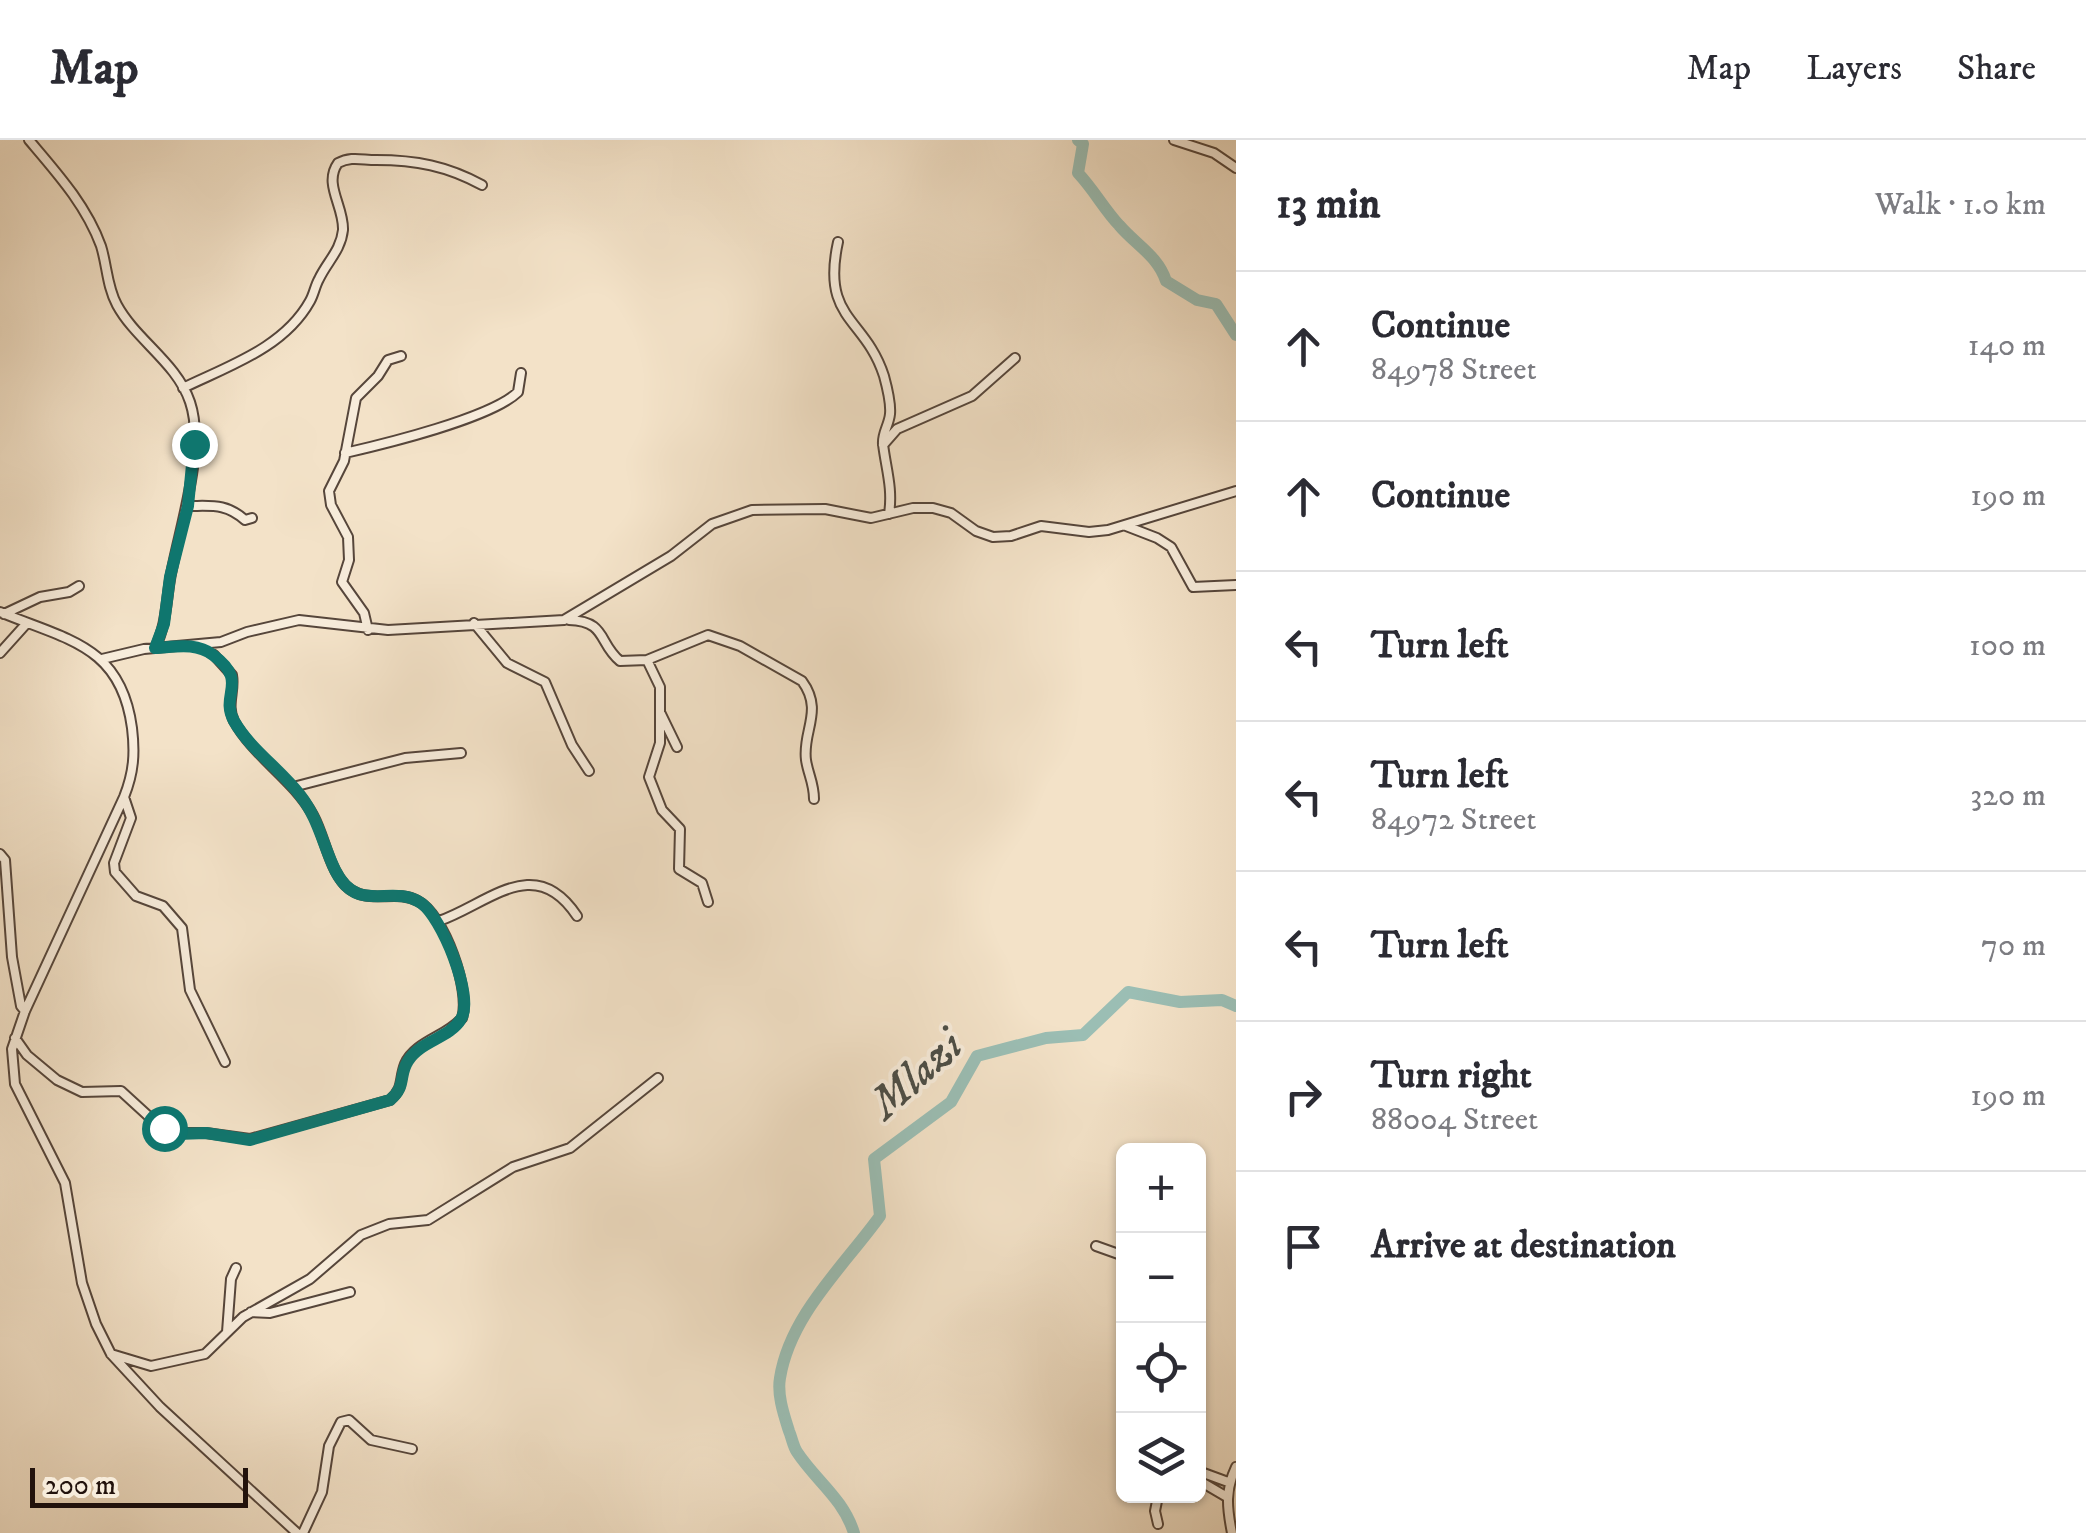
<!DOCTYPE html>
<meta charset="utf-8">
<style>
:root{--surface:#fff;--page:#f7f7f7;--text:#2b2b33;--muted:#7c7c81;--line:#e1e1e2}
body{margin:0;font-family:"IM FELL DW Pica",serif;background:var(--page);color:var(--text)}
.controls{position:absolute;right:30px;bottom:30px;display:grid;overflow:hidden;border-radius:15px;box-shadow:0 2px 8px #0004}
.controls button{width:90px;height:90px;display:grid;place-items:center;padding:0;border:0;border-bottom:2px solid var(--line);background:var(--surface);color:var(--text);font:50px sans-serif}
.scale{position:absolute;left:30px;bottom:25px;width:218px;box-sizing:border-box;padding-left:10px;border:5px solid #22120c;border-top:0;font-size:28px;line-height:35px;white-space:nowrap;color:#22120c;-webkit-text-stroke:8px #f7ecdb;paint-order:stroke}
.stop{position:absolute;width:30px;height:30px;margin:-22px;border:8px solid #0f766e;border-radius:50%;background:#fff}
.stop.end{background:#0f766e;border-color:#fff;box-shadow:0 2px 10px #0008}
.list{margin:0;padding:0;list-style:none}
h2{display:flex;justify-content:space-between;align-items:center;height:130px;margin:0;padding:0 40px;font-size:42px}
h2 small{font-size:32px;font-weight:400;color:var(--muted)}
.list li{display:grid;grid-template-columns:65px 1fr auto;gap:30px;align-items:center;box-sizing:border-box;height:150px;padding:0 40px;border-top:2px solid var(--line)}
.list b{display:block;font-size:38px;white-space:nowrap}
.list p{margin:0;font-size:32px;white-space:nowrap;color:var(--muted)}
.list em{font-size:32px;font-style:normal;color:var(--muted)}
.icon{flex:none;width:55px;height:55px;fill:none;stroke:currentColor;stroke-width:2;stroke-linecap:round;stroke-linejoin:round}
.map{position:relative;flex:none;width:1236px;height:1393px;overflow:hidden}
header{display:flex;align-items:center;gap:60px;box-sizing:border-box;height:140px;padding:0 50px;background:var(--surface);border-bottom:2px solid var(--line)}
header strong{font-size:48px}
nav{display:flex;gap:55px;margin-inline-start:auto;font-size:35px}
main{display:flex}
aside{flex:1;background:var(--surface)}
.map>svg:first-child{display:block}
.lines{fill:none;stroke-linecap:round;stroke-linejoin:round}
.river{stroke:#9bbeb4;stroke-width:12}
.minor-casing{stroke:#56463b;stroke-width:12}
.minor{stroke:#f7ecdb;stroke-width:8}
.route{stroke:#0f766e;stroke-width:12}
.labels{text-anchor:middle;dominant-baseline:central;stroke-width:8;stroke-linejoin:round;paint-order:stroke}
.water-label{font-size:45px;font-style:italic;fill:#4c4e47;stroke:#f7ecdb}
</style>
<header>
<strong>Map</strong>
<nav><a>Map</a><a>Layers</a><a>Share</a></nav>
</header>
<main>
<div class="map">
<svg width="1236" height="1393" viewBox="0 0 1236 1393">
<rect width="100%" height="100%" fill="#f3e2c8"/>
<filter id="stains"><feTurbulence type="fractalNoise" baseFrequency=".002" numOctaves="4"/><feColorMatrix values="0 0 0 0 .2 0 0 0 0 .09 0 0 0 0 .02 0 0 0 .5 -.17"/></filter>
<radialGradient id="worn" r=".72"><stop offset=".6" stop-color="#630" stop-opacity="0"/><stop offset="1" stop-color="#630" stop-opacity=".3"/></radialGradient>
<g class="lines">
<path class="river" d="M1078 0 1083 4 1078 33C1094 50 1104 69 1119 85 1136 105 1158 116 1166 141L1197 160 1216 164 1236 195
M854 1393C843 1358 816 1341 797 1312 793 1306 792 1298 789 1291 784 1275 777 1255 780 1238 790 1175 844 1126 880 1076L874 1019 951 962 977 916 1046 898 1083 895 1128 852 1180 862 1222 860 1236 866"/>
<defs>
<path id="minor" d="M29 0C57 33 86 65 101 106 107 125 107 147 117 165 136 200 177 223 190 262 206 309 180 386 171 434 166 459 167 484 155 508
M1174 0 1214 13 1236 28
M838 102C821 180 865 177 884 236 887 247 891 264 890 274 889 285 882 293 883 304 886 329 893 348 889 374
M183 248C228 226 284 208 310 161 314 154 315 146 319 139 327 122 341 110 343 90 344 66 323 44 338 23 351 16 362 20 376 20 416 20 447 26 482 45
M883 305 897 289 972 256 1015 218
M345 313C384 304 491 278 518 252L521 233
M188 366C212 366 226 363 245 380L252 378
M1126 386 1157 398 1171 407 1193 447 1236 445
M0 472C67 500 121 505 132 588 135 613 134 632 124 657L25 871 12 909 15 944 65 1043 82 1143 96 1184 111 1214 160 1267 297 1393
M4 474 40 457 69 452 79 446
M569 480C607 481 598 503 620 521L647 520 660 547V572L677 607
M474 483 507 523 545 542 572 605 589 631
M368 490 364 473 342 442 349 420 348 397 331 365 329 351 344 321 356 258 378 236 388 220 401 216
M0 513 27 483
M102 519 144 509 221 502 247 492 299 480 388 490 564 480 671 416 712 384 752 370 825 369 871 378 913 368H933L951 373 976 391 993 397 1011 396 1041 386 1089 392 1108 390 1236 351
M647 520 708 495 740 506 802 541C824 571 802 591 806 620 808 634 814 643 814 659
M660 572V603L649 637 662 670 680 689 679 729 702 743 708 762
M293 647 405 618 461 613
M124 657 131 678 114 723 115 732 136 756 163 766 182 788 190 850 225 922
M0 714 5 720 12 817 21 866 25 871
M439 781C488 764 535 712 577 776
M15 898 27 915 57 940 82 952 121 951 156 983 177 993H206L250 999 390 960C404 948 399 939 405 924 415 901 448 896 462 878 471 851 444 774 418 761 394 748 367 767 345 745 328 726 325 697 313 675 293 639 253 616 234 581 226 565 235 551 232 535L214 515 200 506
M1096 1106 1124 1116
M251 1172 270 1173 350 1152
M227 1192 231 1139 236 1128
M111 1214 151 1226 205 1214 243 1177 310 1139 361 1095 389 1084 428 1080 513 1027 570 1008 658 938
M1198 1331 1228 1342
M1198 1340 1227 1357
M1158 1356 1155 1371 1158 1384
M303 1393 322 1352 329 1306 341 1282 349 1280 371 1300 412 1309
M1232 1393C1227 1368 1225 1350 1236 1327"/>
</defs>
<use href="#minor" class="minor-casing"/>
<use href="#minor" class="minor"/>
</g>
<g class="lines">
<path class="route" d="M164 988 177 994 206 993 250 1000 390 960C407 946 398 936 408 921 420 901 450 898 461 879 475 857 441 776 421 763 391 743 358 776 335 730 323 705 318 678 300 655 280 629 250 609 234 581 219 554 250 542 213 515 196 502 175 507 155 508L164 484 170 437 188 366 194 304"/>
</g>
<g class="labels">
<g class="water-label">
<text transform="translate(917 935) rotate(-42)">Mlazi</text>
</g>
</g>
<rect width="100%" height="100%" filter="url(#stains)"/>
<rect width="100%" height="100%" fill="url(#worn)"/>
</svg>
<div class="controls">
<button>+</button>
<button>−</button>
<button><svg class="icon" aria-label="locate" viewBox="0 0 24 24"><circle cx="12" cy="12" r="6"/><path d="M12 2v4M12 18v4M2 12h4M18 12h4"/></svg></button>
<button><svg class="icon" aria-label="layers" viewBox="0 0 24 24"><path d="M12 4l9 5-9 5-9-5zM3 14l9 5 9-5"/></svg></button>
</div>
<div class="scale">200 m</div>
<div class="stop" style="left:164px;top:988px"></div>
<div class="stop end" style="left:194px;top:304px"></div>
</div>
<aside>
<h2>13 min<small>Walk · 1.0 km</small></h2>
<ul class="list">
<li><svg class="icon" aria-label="ahead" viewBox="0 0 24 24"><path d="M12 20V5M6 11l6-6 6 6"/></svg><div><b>Continue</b><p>84978 Street</p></div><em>140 m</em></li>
<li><svg class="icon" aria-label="ahead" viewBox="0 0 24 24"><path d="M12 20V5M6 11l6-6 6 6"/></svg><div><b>Continue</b></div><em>190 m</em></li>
<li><svg class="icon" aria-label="left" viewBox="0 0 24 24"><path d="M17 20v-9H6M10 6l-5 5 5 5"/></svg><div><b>Turn left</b></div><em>100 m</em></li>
<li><svg class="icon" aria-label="left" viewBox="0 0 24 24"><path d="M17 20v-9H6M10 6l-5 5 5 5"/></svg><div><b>Turn left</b><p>84972 Street</p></div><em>320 m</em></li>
<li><svg class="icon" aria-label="left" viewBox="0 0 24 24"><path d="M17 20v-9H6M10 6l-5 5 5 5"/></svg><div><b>Turn left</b></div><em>70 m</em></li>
<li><svg class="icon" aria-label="right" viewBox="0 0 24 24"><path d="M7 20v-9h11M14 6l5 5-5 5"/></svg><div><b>Turn right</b><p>88004 Street</p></div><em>190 m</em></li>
<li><svg class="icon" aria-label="arrive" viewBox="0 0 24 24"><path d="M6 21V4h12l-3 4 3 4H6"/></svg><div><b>Arrive at destination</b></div></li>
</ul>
</aside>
</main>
